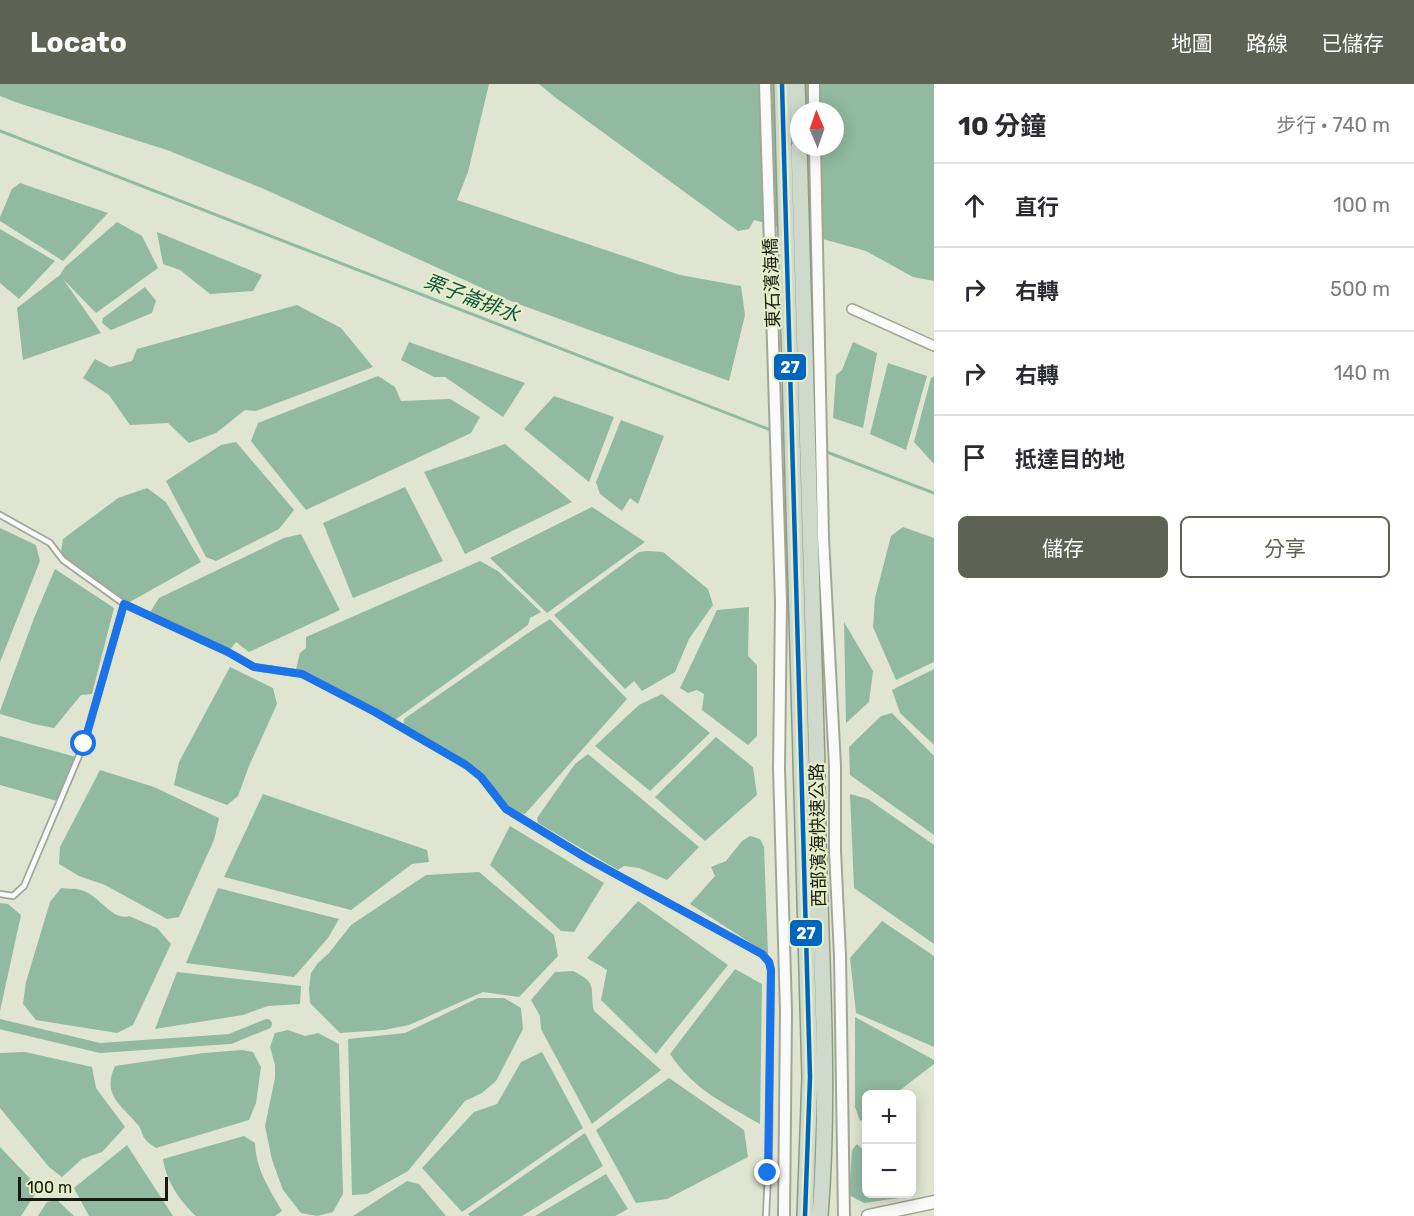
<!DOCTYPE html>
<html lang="zh-TW">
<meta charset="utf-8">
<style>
:root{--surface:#fff;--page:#f2f2f3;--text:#2b2b33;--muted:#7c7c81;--line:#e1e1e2;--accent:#5e6252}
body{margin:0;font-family:Rubik,"Noto Sans TC",sans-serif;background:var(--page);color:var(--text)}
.controls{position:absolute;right:18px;bottom:18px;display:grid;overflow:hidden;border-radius:9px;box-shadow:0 3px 15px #0003}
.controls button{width:54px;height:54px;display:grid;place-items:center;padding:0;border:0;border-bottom:2px solid var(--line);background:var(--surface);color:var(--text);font:30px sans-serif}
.compass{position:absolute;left:790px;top:18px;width:54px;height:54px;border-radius:50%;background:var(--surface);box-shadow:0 3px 15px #0003;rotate:358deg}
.scale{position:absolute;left:18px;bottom:15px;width:150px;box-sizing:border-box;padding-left:6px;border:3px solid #181b0e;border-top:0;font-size:16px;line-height:21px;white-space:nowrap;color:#181b0e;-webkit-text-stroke:4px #e5edc9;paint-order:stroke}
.stop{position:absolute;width:18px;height:18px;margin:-14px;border:4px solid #1a73e8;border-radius:50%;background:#fff}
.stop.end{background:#1a73e8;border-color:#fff;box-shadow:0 2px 6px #0008}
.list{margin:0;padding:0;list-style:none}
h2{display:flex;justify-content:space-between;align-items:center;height:78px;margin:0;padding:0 24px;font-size:26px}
h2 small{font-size:20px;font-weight:400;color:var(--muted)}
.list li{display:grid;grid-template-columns:39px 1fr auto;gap:18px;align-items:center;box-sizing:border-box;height:84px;padding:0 24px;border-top:2px solid var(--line)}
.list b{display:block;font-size:22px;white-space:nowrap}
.list em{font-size:20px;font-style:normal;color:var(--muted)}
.actions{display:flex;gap:12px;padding:18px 24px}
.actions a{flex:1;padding:14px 0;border:2px solid var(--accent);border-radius:9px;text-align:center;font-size:21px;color:var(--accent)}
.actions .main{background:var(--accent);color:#fff}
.icon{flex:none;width:33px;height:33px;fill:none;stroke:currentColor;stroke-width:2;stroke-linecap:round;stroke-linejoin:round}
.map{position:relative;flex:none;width:934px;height:1132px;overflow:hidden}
header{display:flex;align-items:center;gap:36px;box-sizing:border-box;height:84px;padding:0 30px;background:var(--accent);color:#fff}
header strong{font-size:28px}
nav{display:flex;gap:33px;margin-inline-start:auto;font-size:21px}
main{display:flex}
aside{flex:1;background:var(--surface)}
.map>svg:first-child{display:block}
.water{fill:#91baa0;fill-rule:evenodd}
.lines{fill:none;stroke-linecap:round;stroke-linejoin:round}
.stream{stroke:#91baa0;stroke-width:3}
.canal{stroke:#91baa0;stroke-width:10}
.service-casing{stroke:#a2a696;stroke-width:8}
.minor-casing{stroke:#a2a696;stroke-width:12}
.tertiary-casing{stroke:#a2a696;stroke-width:14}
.secondary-casing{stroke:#a2a696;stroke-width:15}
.trunk-casing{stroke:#8e9b83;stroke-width:18}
.service{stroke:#fafbf8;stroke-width:4.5}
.minor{stroke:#fafbf8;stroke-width:9}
.tertiary{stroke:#fafbf8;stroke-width:10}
.secondary{stroke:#fafbf8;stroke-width:12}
.trunk{stroke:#d0dacc;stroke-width:15}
.bus-1-casing{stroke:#e5edc9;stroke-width:9}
.bus-1{stroke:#0065bd;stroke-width:4.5}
.route{stroke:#1a73e8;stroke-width:8}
.labels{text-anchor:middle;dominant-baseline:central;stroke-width:4.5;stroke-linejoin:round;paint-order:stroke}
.street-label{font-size:18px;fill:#181b0e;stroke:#e5edc9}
.water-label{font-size:20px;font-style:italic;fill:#0d553a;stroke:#e5edc9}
.line-badge{stroke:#e5edc9;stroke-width:2}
.badge-label{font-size:16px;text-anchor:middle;font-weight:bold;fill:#fff}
</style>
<header>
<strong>Locato</strong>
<nav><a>地圖</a><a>路線</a><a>已儲存</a></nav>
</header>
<main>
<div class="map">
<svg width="934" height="1132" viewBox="0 0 934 1132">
<rect width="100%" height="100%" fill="#e0e5d1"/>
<path class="water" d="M0 0H489L468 88 457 116 680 191 741 202 745 231 729 297 513 218 264 105 167 66 18 19 0 12Z
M539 0H934V197L913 193 866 167 754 136 749 145 738 147 556 14ZM799 27H835V63H799Z
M20 99 108 129 63 177 0 137V133L12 105Z
M117 138 142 152 158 184 96 229 63 195 101 249 23 276 17 224 60 191 65 183Z
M0 145 55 177 19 215 0 199Z
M157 148 262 191 253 207 210 210 180 186 163 180Z
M145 203 156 217 152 229 111 246 102 239 103 234Z
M297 221 341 244 373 283 256 327 245 326 216 349 189 359 168 339 130 341 109 311 83 294 95 275 110 283 132 277 137 265Z
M409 258 525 299 503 333 445 293H434L401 276Z
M853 258 877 269 863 344 833 334 836 291 842 286Z
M888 279 927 292 906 366 870 350Z
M378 292 395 303 401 317 450 315 480 333 471 349 306 426 251 357 258 339Z
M934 292V380L914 358 931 294Z
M554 312 614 333 589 398 524 345Z
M621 336 664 352 638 420 630 414 622 427 600 410 596 398Z
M236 358 294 426 279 445 216 477 206 473 166 397 221 361Z
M505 360 572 418 465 470 424 388Z
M405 403 443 477 353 514 323 439Z
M147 404 166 418 201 478 128 519 60 473 63 455 118 414Z
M592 423 645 458 547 529 490 474Z
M903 443 934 454V578L896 596 873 543 875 514 891 452Z
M0 444 36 461 40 477 0 578Z
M301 450 340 526 249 568 236 558 228 568 149 530 159 514 284 454Z
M648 467 663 468 708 505 713 521 689 555 675 588 642 607 634 597 625 605 554 531 639 468Z
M480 477 498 487 541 528 530 534 528 541 392 638 295 589 300 569 306 564V553Z
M55 485 114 524 92 610 81 611 54 644 34 640 0 630V627L34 534Z
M749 523 748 572 757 581V652L748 661 702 626 704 610 697 606 688 609 680 604 717 526Z
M550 535 627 615 525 730 512 728 474 687 403 644 404 635 531 547Z
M844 538 873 587 869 618 846 639Z
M230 583 273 604 277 620 249 682 238 712 227 721 174 701 179 678Z
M934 585V661L900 629 892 606Z
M662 610 710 649 650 707 595 662 639 621Z
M892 629 934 672V751L850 691 849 663 881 632Z
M0 652 76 673 57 717 0 701Z
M716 653 753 683 757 711 705 757 655 713Z
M588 670 699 763 667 796 639 784 624 782 618 786 538 739 537 734 575 680Z
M100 686 154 703 219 734 214 756 179 833 167 835 105 801 79 792 59 780 60 763Z
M263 710 427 766 429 778 412 780 351 826 224 793Z
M850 710 868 715 934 761V860L854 804Z
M510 742 604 799 574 848 561 847 490 781Z
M750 752 760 755 764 763 768 870 690 820 715 792 711 783 726 777 742 757Z
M479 788 554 851 558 872 519 913 483 908 409 941 384 946 340 949 310 919 309 905 311 889 318 879 329 869 351 841 426 791Z
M61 804C67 805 75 804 81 806 98 810 113 838 129 832L157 844 171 860 133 941 117 949 36 936 23 920 26 898 50 818Z
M218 804 339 835 328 854 294 893 186 879Z
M638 817 728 881 656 970 601 916 607 886 587 874Z
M0 819 8 820 21 831 0 927Z
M882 837 934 872V963L856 929 850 874Z
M735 885 762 900 760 1040C724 1019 694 1006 670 970Z
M573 887C599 900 589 903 594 927L661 986 592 1040 541 945 540 932 531 916 555 888Z
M177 888 301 902 300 920 268 922 243 931 155 945Z
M478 914H504L521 924 523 945 496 997 482 1009 465 1017 408 1087 367 1110 352 1111 348 955 405 949Z
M855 933 934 976V980L895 1010H866V1034L860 1037 855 1023Z
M288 946 305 952 318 949 339 960 343 1110 333 1128 317 1132 301 1129 283 1106 272 1076 265 1042 275 994V981L270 963 275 949Z
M242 966 253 968 261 983 256 1019 249 1036 156 1064C153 1062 148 1059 145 1055 142 1052 142 1046 139 1042 123 1022 101 1012 115 982L204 969Z
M25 968 92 983 96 1004 125 1043 102 1068 82 1075 62 1093 49 1083 0 1024V969Z
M542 968 583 1044 462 1128 422 1084 474 1028 497 1020 521 978Z
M669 994 744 1046 748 1073 667 1115 636 1119 596 1046Z
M585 1049 603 1082 522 1132H470L468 1130Z
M244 1052 255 1059C256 1086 269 1104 282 1127L275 1132H196C180 1117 166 1097 163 1075Z
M857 1060 866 1068V1110H912V1100L913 1112 864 1119 849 1111 852 1066Z
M127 1061 173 1132H89L74 1104Z
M0 1063 39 1104 21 1132H0Z
M606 1090 628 1125 615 1132H535Z
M407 1097 419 1100 446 1132H353Z
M57 1116 74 1132H38L47 1118Z"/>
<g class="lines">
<path class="stream" d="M0 47 773 347
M824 367 934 409"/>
<path class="canal" d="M0 940 100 964 230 955 267 940"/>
<defs>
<path id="service" d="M0 431 50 459 63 476 124 520 228 568 254 583 302 590 375 628 466 681 481 693 506 725 588 775 762 870 769 878 771 886 769 1068 766 1132
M0 810 13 812 24 802 84 660 124 520"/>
<path id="minor" d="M852 225 934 262"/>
<path id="tertiary" d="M765 0 781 518 779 684 786 928 784 1132
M814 0V27
M815 63 823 454 835 682V767L840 872 844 1132"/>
<path id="secondary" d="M868 1132 934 1118"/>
<path id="trunk" d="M782 0 810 993 805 1132
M797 0 799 55
M799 63 817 683C817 832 832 982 820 1132"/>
</defs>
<use href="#service" class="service-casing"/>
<use href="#minor" class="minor-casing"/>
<use href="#tertiary" class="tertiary-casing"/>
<use href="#secondary" class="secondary-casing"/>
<use href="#trunk" class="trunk-casing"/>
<use href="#service" class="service"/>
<use href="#minor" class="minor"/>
<use href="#tertiary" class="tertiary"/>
<use href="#secondary" class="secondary"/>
<use href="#trunk" class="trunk"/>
<defs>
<path id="bus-1" d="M782 0 810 993 805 1132"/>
</defs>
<use href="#bus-1" class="bus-1-casing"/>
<use href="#bus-1" class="bus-1"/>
</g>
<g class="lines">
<path class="route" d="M84 660 124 520 228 568 254 583 302 590 375 628 466 681 481 693 506 725 588 775 762 870 769 878 771 886 768 1089"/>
</g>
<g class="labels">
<g class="street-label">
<text transform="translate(772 199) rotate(-92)">東石濱海橋</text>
<text transform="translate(818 751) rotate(-91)">西部濱海快速公路</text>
</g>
<g class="water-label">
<text transform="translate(472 214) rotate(21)">栗子崙排水</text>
</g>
</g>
<g class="line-badge">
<rect x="773" y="269" width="34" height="28" rx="6" fill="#0065bd"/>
<rect x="789" y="835" width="34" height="28" rx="6" fill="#0065bd"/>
</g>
<g class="badge-label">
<text x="790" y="289">27</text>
<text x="806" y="855">27</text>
</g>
</svg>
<div class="controls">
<button>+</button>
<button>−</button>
</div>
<svg class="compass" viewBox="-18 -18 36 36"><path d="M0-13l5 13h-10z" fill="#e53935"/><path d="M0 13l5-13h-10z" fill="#7c7c81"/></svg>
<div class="scale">100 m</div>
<div class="stop" style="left:84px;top:660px"></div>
<div class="stop end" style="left:768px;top:1089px"></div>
</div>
<aside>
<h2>10 分鐘<small>步行 · 740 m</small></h2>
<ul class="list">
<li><svg class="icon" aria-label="ahead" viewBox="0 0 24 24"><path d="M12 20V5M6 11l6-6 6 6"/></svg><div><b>直行</b></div><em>100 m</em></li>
<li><svg class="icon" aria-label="right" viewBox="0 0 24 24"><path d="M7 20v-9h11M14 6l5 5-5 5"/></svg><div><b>右轉</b></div><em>500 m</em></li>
<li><svg class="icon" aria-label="right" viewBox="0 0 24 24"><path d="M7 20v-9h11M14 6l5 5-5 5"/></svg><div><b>右轉</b></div><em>140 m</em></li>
<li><svg class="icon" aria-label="arrive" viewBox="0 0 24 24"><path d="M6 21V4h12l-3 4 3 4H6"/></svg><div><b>抵達目的地</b></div></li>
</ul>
<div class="actions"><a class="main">儲存</a><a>分享</a></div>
</aside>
</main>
